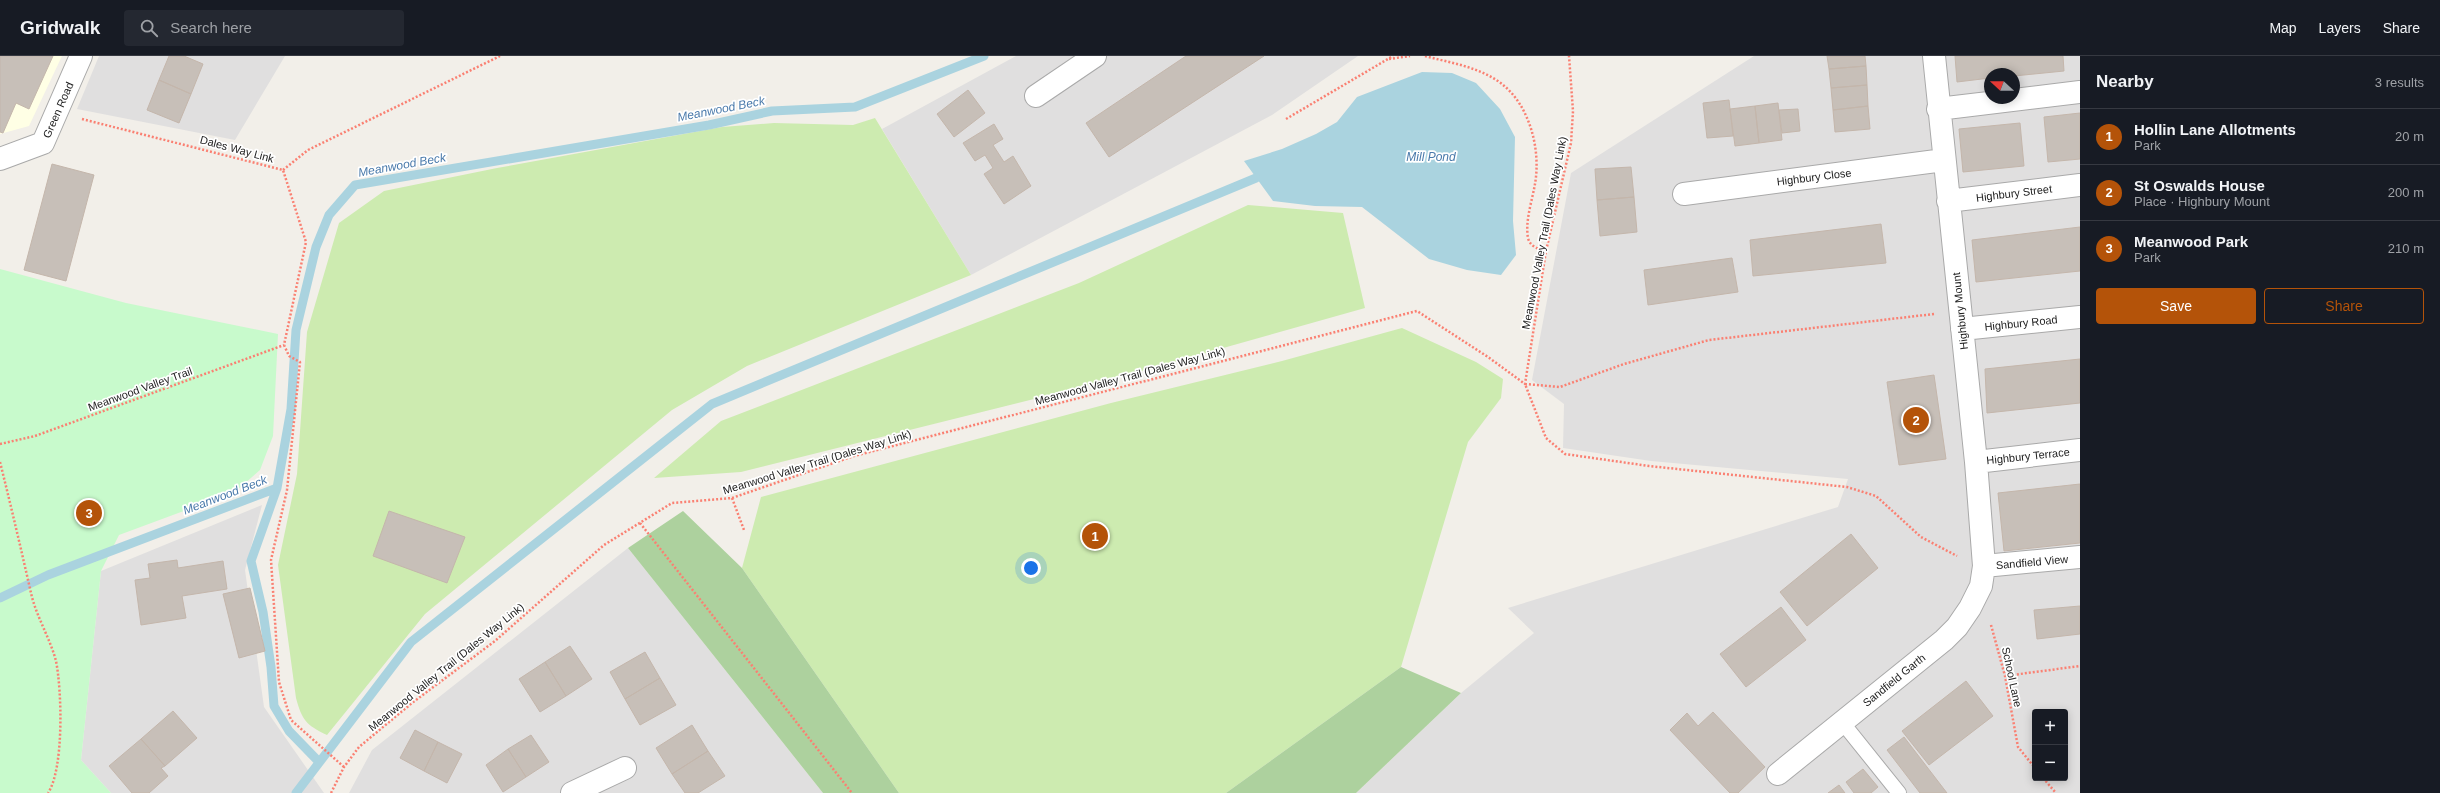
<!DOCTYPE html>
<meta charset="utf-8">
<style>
:root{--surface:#171b24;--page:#242831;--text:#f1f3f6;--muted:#9ea1a6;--line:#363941;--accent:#b45309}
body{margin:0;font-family:Arial,sans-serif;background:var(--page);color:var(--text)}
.controls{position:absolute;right:12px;bottom:12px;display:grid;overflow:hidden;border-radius:4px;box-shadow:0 2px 10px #0003}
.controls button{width:36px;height:36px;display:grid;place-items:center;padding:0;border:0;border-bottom:1px solid var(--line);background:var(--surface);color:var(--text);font:20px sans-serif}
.compass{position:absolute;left:1984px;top:12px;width:36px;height:36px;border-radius:50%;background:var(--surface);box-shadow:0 2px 10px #0003;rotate:291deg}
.you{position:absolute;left:1031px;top:512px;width:14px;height:14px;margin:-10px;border:3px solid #fff;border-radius:50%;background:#1a73e8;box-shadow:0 0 0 6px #1a73e833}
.badge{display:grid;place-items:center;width:26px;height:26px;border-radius:50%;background:var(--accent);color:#fff;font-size:13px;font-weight:700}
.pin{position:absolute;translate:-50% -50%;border:2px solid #fff;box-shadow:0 1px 4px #0006}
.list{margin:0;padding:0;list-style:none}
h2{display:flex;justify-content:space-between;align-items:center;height:52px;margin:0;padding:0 16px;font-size:17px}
h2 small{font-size:13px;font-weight:400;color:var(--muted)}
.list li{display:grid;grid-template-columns:26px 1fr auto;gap:12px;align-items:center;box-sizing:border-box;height:56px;padding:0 16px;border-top:1px solid var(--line)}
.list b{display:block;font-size:15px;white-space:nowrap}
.list p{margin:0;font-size:13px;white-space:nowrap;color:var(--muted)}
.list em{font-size:13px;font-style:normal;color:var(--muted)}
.actions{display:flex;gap:8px;padding:12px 16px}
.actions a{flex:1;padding:9px 0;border:1px solid var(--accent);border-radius:4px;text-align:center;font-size:14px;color:var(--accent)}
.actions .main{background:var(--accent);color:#fff}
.icon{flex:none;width:22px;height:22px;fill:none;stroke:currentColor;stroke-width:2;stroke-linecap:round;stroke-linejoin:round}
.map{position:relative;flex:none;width:2080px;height:737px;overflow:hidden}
header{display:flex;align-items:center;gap:24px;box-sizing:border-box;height:56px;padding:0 20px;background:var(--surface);border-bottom:1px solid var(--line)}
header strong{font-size:19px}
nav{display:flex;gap:22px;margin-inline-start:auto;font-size:14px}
.search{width:280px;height:36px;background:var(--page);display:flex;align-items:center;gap:10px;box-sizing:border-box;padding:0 14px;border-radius:4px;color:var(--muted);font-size:15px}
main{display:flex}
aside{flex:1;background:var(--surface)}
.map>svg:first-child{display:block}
.residential{fill:#e0dfdf;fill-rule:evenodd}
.education{fill:#ffffe5}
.grass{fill:#cdebb0}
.forest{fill:#add19e}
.park{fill:#c8facc}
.water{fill:#aad3df}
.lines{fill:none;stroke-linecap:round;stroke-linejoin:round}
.stream{stroke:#aad3df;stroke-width:9}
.building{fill:#c7bfb8;stroke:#c4b6ab}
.lane-casing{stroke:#a9a9a9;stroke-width:16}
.street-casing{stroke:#a9a9a9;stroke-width:24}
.path{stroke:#fa8072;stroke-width:2.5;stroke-dasharray:2 2;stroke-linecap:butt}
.lane{stroke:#fff;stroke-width:14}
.street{stroke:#fff;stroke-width:22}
.labels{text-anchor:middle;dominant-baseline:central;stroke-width:3.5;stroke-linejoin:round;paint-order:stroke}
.street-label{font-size:11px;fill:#222;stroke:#fff}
.water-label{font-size:12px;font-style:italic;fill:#4a7aab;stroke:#fff}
</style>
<header>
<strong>Gridwalk</strong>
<div class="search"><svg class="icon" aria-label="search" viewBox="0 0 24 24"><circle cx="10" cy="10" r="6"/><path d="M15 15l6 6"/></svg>Search here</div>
<nav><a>Map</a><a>Layers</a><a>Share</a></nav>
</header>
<main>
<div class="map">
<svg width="2080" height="737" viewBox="0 0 2080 737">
<rect width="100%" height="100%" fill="#f2efe9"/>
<path class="residential" d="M99 0H285L235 84 77 53Z
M1016 0H1358L1272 59 971 219 882 73Z
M1754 0H2080V737H1356L1461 637 1534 577 1508 552 1838 451 1848 423 1651 405 1563 392 1564 348 1532 324 1571 117ZM1990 18H2014V42H1990ZM2035 656H2065V722H2035Z
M262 449 245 514 264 651 324 737H111L81 704 101 515Z
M628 492 823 737H349L372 694Z"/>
<path class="education" d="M0 0H62L29 70 0 78Z"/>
<path class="grass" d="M875 62 971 219 747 310 672 354 425 558 327 679C306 669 302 664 296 642L278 509 297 418 307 276 339 167 384 135 497 112 722 71 774 67 853 69Z
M1248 149 1343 157 1365 252 1106 325 741 416 654 422 721 365 1079 227Z
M1402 272 1476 306 1503 323 1501 342 1468 386 1401 611 1226 737H899L742 512 761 441 1111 347 1282 305Z"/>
<path class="forest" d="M683 455 742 512 899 737H823L628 492Z
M1401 611 1461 637 1356 737H1226Z"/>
<path class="park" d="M0 213 126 247 278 278 273 380 260 414 235 436 119 479 101 515 81 704 111 737H0Z"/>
<path class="water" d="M1422 16 1452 17 1476 27 1500 53 1515 81 1513 165 1516 199 1501 219 1467 214 1429 203 1362 151 1315 150 1273 145 1244 105 1282 93 1316 78 1337 66 1357 41Z"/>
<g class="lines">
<path class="stream" d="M277 432 251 505 263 556 271 611 274 650 289 675 319 706
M0 542 48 519 277 432 291 353 296 274 316 191 329 159 355 129 709 69 772 55 855 51 984 0
M296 737 411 586 712 348 1256 122"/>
</g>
<path class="building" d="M0 0H53L29 53 16 47 3 77 0 76Z
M169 0H184L203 8 191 38 159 24Z
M1186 0H1264L1109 101 1086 67Z
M1827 0H1865L1866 10 1829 13Z
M1955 0H2063L2064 15 2014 20V18H1990V22L1957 26Z
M1866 10 1867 29 1831 32 1829 13Z
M159 24 191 38 179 67 147 54Z
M1867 29 1868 50 1833 54 1831 32Z
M968 34 985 57 954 81 937 58Z
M1729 44 1733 80 1707 82 1703 47Z
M1778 47 1782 84 1759 87 1755 50Z
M1755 50 1759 87 1735 90 1730 53Z
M1868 50 1870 73 1835 76 1833 54Z
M1798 53 1800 75 1782 77 1779 54Z
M2080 57V103L2048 106 2044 61Z
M2020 67 2024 110 1963 116 1959 73Z
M994 68 1003 83 993 89 1004 106 1013 100 1031 130 1004 148 984 118 993 112 985 99 975 105 963 87Z
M52 108 94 119 66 225 24 214Z
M1631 111 1634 141 1597 144 1595 113Z
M1634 141 1637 176 1600 180 1597 144Z
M1881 168 1886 207 1753 220 1750 184Z
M2080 171V215L1976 226 1972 184Z
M1732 202 1738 236 1648 249 1644 214Z
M2080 303V347L1987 357 1985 313Z
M1934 319 1946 403 1899 409 1887 326Z
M2080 428V487L2004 495 1998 437Z
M389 455 465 481 447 527 373 500Z
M1851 478 1878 512 1807 570 1780 536Z
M177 504 178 512 223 505 227 533 182 540 186 562 141 569 135 524 150 522 148 508Z
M250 532 265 595 239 602 223 538Z
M2080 550V578L2037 583 2034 554Z
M1781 551 1806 584 1746 631 1720 598Z
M570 590 592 623 566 640 545 606Z
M645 596 660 622 625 643 610 616Z
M545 606 566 640 540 656 519 623Z
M660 622 676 649 640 669 625 643Z
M1966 625 1993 660 1929 709 1902 675Z
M173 655 197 682 165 710 141 683Z
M1713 656 1765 711 1738 737H1730L1670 674 1687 657 1698 670Z
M692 669 708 695 672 718 656 692Z
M415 674 438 686 424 715 400 702Z
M531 679 549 706 526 721 508 693Z
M1904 681 1947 737H1920L1887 694Z
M141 683 165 710 161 712 168 720 149 737H132L109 710Z
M438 686 462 698 447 727 424 715Z
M508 693 526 721 503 736 486 709Z
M708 695 725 720 698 737H685L672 718Z
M1863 713 1878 731 1871 737H1854L1846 726Z
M1839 729 1845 737H1828Z"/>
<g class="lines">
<defs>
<path id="lane" d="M1842 666 1899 737"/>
<path id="street" d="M1036 40 1095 0
M1938 53 2080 36
M0 103 43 87 81 0
M1684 138 1944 104
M1948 145 2080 129
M1962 273 2080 261
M1976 406 2080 394
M1984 510 2080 501
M1778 718 1944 584 1957 571 1970 552 1981 530 1984 510 1976 406 1934 0
M572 737 625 712"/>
</defs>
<use href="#lane" class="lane-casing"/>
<use href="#street" class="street-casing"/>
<path class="path" d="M1425 0C1451 7 1480 11 1502 28 1530 50 1541 94 1535 128 1532 145 1525 165 1528 182 1530 191 1539 193 1546 195
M1389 3 1410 0
M82 63 283 114 306 186 284 289
M1286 63 1393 0
M283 114 308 94 500 0
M1934 258 1709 284 1624 308 1560 331 1525 328 1546 382 1565 398 1649 410 1847 431 1876 440 1921 481 1957 500
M284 289 289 300 300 306 287 434 271 504 279 626 291 664 344 711
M0 388 35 380 284 289
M0 406C11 450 21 493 31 537 36 560 50 582 56 605 62 635 64 713 48 737
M732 442 744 474
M640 467 852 737
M1991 569 2005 620 2018 691 2035 712
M2005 620 2080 610
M2043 722 2056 737
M331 737 344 711 359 691 412 647 495 585 604 489 672 447 732 442 854 400 1417 255 1488 301 1525 328 1546 195 1571 87 1573 55 1569 0"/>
<use href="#lane" class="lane"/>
<use href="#street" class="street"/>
</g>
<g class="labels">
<g class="street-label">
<text transform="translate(58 54) rotate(-66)">Green Road</text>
<text transform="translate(237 93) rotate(15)">Dales Way Link</text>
<text transform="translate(1814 121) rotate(-7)">Highbury Close</text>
<text transform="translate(2014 137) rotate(-7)">Highbury Street</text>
<text transform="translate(1544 177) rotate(-79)">Meanwood Valley Trail (Dales Way Link)</text>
<text transform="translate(1960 255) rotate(-96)">Highbury Mount</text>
<text transform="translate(2021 267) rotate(-6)">Highbury Road</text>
<text transform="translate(1130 320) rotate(-15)">Meanwood Valley Trail (Dales Way Link)</text>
<text transform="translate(140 333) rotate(-20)">Meanwood Valley Trail</text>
<text transform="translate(2028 400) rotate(-6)">Highbury Terrace</text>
<text transform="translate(817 406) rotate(-17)">Meanwood Valley Trail (Dales Way Link)</text>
<text transform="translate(2032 506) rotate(-5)">Sandfield View</text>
<text transform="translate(446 611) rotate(-39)">Meanwood Valley Trail (Dales Way Link)</text>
<text transform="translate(2012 621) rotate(78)">School Lane</text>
<text transform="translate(1894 624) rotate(-39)">Sandfield Garth</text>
</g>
<g class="water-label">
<text transform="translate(721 53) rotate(-11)">Meanwood Beck</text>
<text x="1431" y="101">Mill Pond</text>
<text transform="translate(402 109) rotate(-10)">Meanwood Beck</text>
<text transform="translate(225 439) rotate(-21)">Meanwood Beck</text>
</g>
</g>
</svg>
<div class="controls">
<button>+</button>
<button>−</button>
</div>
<svg class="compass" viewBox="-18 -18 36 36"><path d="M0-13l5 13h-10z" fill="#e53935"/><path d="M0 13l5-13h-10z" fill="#9ea1a6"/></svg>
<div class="you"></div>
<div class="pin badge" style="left:1095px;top:480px">1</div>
<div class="pin badge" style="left:1916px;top:364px">2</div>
<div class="pin badge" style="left:89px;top:457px">3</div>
</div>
<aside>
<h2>Nearby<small>3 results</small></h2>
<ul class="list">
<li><span class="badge">1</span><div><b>Hollin Lane Allotments</b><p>Park</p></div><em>20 m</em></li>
<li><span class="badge">2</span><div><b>St Oswalds House</b><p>Place · Highbury Mount</p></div><em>200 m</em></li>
<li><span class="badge">3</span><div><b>Meanwood Park</b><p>Park</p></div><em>210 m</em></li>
</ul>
<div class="actions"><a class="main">Save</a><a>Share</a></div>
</aside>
</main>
